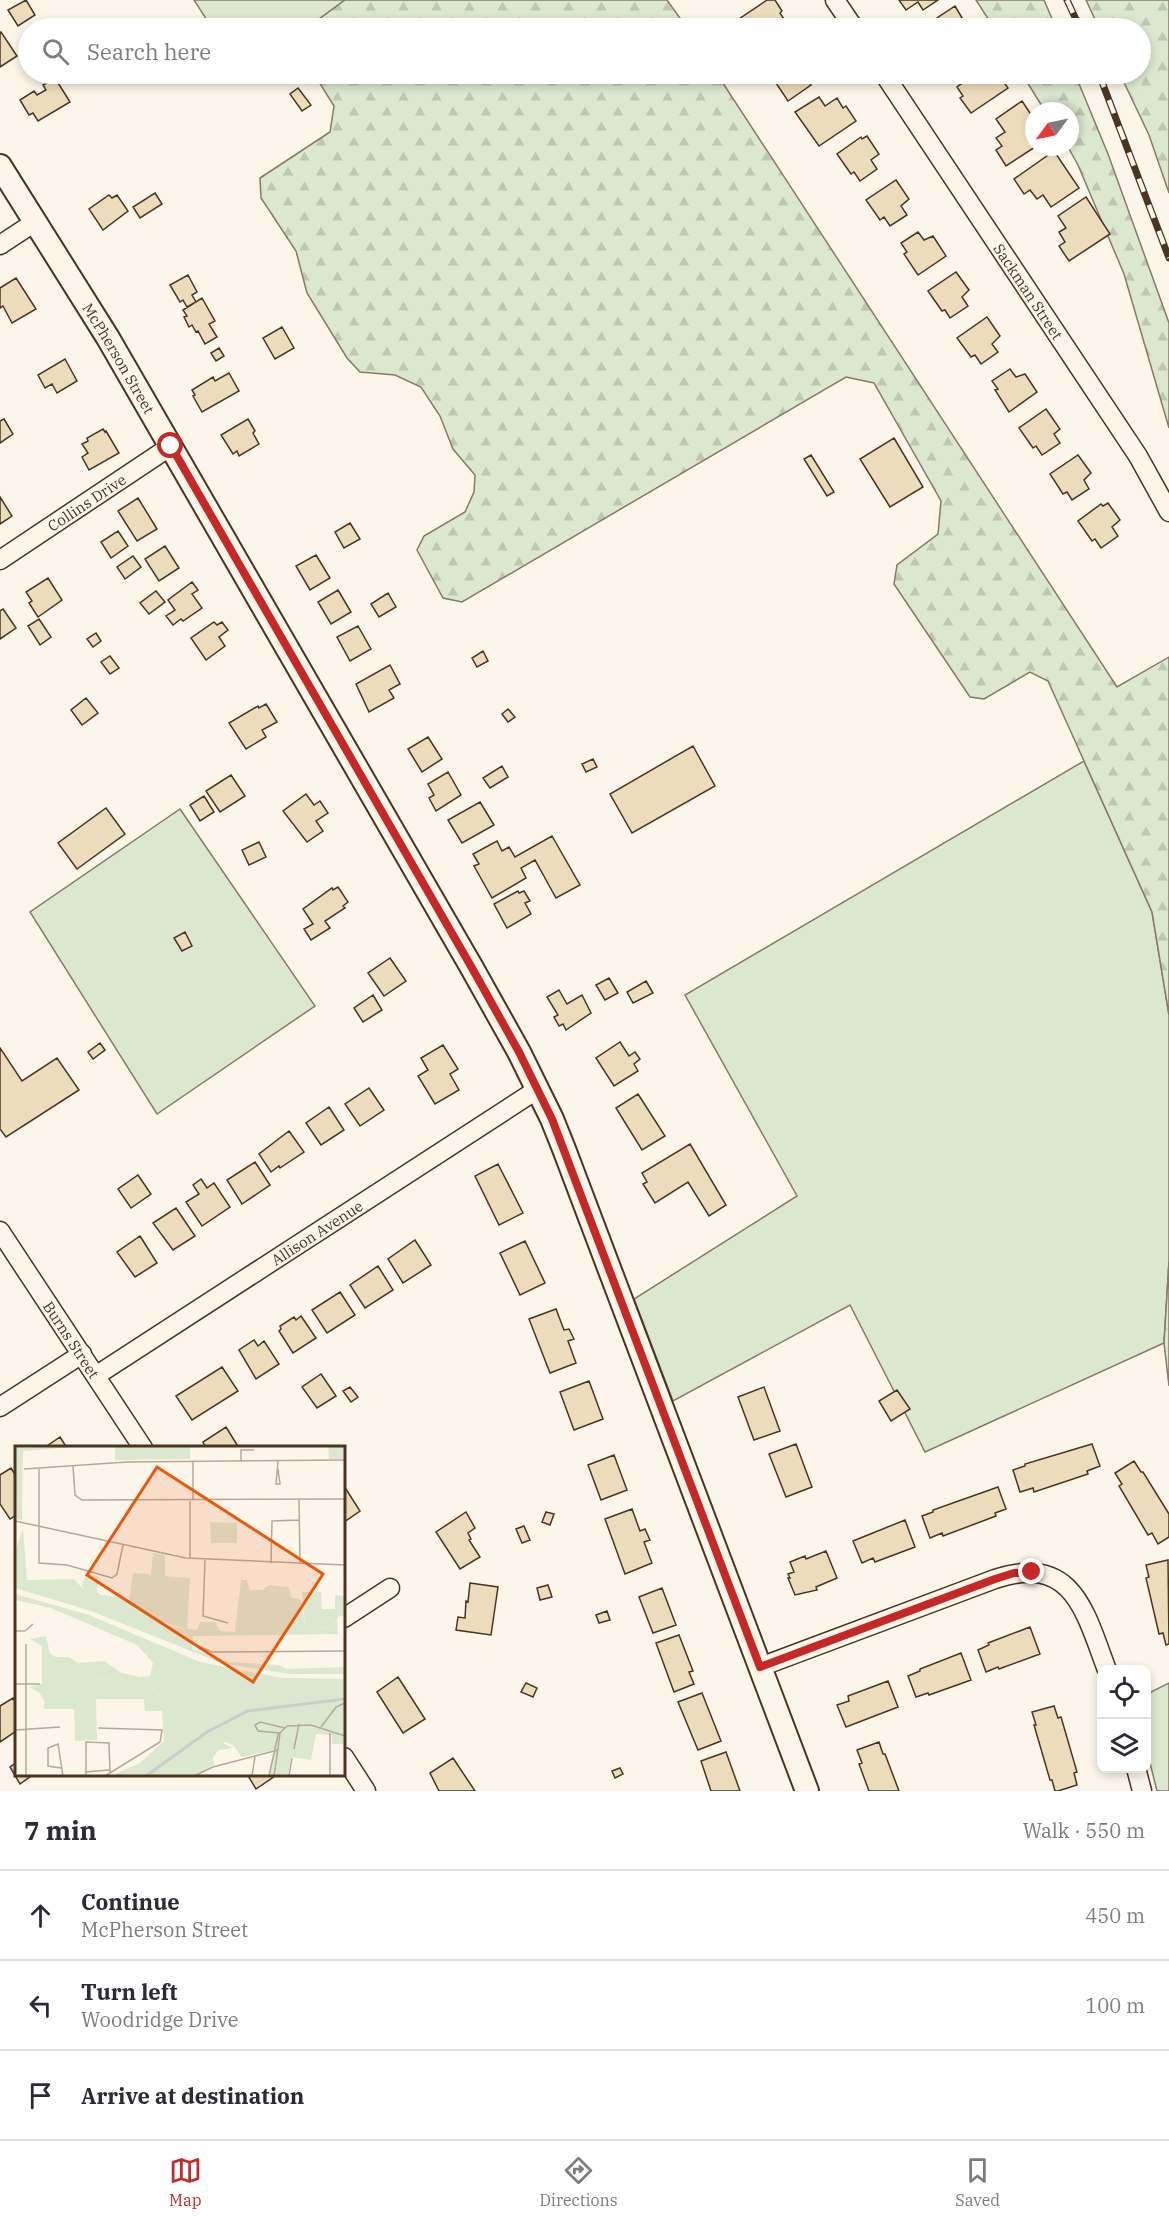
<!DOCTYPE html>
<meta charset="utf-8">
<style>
:root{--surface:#fff;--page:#f2f2f3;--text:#2b2b33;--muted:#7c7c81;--line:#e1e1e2;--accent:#c62828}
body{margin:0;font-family:"IBM Plex Serif",serif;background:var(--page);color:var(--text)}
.controls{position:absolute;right:18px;bottom:18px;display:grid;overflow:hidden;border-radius:12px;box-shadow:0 3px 9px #0003}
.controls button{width:54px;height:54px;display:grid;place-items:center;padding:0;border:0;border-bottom:2px solid var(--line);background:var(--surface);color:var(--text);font:30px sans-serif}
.compass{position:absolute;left:1025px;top:102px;width:54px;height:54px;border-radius:50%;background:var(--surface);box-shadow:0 3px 9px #0003;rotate:237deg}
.stop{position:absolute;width:18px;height:18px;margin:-14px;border:4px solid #c62828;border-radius:50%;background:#fff}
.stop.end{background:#c62828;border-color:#fff;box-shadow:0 2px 6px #0008}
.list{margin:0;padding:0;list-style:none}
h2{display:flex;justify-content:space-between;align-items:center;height:78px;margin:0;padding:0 24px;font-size:26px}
h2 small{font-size:20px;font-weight:400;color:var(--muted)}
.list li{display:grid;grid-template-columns:39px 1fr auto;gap:18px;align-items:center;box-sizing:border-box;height:90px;padding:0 24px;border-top:2px solid var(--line)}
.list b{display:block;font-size:22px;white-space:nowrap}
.list p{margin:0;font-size:20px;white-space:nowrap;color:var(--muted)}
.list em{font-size:20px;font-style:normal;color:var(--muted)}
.icon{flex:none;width:33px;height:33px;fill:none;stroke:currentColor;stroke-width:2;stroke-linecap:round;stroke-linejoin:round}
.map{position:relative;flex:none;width:1169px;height:1791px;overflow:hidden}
.search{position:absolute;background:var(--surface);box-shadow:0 3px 9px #0003;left:18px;right:18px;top:18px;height:66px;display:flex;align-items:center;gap:15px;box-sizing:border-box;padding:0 21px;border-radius:33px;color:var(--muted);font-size:22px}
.sheet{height:348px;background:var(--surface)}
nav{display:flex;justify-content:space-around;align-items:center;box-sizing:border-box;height:84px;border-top:2px solid var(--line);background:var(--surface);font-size:16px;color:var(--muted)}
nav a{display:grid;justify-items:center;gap:3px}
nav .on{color:var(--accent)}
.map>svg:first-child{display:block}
.grass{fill:#dce7d0;stroke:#887966;stroke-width:1.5}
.forest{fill:url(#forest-firs);stroke:#887966;stroke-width:1.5}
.building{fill:#ecdcbc;stroke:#4a3520;stroke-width:1.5}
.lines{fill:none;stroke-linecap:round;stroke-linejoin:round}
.minor-casing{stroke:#4a3520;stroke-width:21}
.tertiary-casing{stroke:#4a3520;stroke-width:26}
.minor{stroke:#fbf6e9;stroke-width:18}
.tertiary{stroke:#fbf6e9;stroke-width:22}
.rail-casing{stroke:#4a3520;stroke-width:7}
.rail{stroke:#fbf6e9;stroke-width:4.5;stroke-dasharray:14;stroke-linecap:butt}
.route{stroke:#c62828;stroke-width:8}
.labels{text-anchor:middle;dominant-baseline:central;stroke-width:4.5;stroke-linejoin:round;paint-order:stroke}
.street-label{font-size:15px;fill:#4a3520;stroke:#fbf6e9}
.inset-river{fill:none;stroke:#c9cecd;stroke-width:3}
.inset-road{fill:none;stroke:#b4a999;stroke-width:1.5}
.view{fill:#e8590c;fill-opacity:0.15;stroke:#e8590c;stroke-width:3}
.inset-edge{fill:none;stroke:#4a3520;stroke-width:3}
</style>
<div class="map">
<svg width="1169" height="1791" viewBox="0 0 1169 1791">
<defs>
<pattern id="forest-firs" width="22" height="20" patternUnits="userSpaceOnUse" patternTransform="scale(1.5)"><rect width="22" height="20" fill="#dce7d0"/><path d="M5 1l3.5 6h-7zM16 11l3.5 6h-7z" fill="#bec7b2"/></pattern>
</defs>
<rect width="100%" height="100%" fill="#fbf6e9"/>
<path class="grass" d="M194 0H345L307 28H212Z
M1084 761 1152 912 1169 1015V1261L1164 1343 925 1452 850 1305 673 1401 634 1299 797 1196 685 995Z
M180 809 315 1006 157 1114 30 912Z
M1169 1683V1791H1157L1147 1751V1694Z"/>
<path class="forest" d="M345 0H667L687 28H307Z
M976 0H1044L1056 28H994Z
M1086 0H1169V193L1149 135 1120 74H1140V28H1099Z
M314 74H717L1117 687 1169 657V1015L1152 912 1048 681 1030 672 984 699 970 697 894 584 897 565 938 534 941 501 874 383 846 377 462 602 443 598 417 550 424 536 465 512 474 492 475 475 453 449 440 416 421 387 395 375 360 372 347 358 307 293 296 251 261 198 260 178 330 132 334 106Z
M1022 74H1075L1108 154 1169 323V428L1124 274 1078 165 1068 147H1070V111H1045Z
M1169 1262V1386L1164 1343Z"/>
<path class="building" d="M26 0 35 15 18 26 8 10Z
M767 0H775L782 11 780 13 786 22 777 28H741L736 21Z
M899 0H938L923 10 918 2 906 10Z
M955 6 968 28H936L931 22Z
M0 32H1L17 56 0 67Z
M770 74H809L805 76 811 85 788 101Z
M965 74H998L1008 88 971 113 960 98 963 96 957 87 969 78Z
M55 78 70 102 38 121 33 113 29 115 20 100 34 91 37 95 46 90 43 85Z
M298 88 311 105 302 111 290 94Z
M819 97 825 106 837 98 843 108 846 106 856 121 819 146 795 112Z
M1022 101 1034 119 1035 147 1006 166 996 150 1002 146 996 138 1005 132 996 119Z
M867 136 879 154 871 160 877 169 860 181 854 172 851 174 837 154 861 137 862 139Z
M1054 151 1079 188 1051 207 1043 195 1037 199 1030 190 1024 194 1014 179Z
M896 180 909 199 901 206 907 215 890 226 884 217 880 220 866 200Z
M155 193 162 204 140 218 133 207Z
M109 195 112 198 117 195 128 211 103 230 89 209Z
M1086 197 1110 234 1069 261 1059 246 1065 242 1059 232 1066 228 1058 216Z
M918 232 924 240 933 236 946 256 918 275 904 254 907 252 901 243Z
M956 272 969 290 962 297 968 306 950 318 945 310 942 311 928 291Z
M188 275 197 292 192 295 196 302 187 307 183 300 180 302 170 285Z
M16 278 36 309 12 323 3 306 0 308V288Z
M202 298 215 321 209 324 217 337 205 344 198 331 196 332 192 325 189 327 184 317 187 316 183 310Z
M987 317 1000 336 992 344 998 352 981 364 975 355 971 357 957 338Z
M282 327 294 348 275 359 263 338Z
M219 348 224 356 216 361 211 353Z
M65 359 77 381 57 393 52 384 45 388 38 375Z
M1010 369 1016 377 1025 374 1037 392 1009 412 995 390 998 389 992 381Z
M229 373 239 391 202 412 193 396 195 395 192 390 213 377 215 381Z
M1046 409 1060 429 1054 434 1060 443 1042 455 1036 446 1033 448 1019 428Z
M4 419 13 434 0 443V421Z
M248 419 255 431 253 433 259 444 239 456 237 451 233 454 221 435Z
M103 429 105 432 106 431 119 453 89 470 82 457 88 453 82 444 88 441 87 438Z
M894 438 923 487 890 507 860 459Z
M811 455 834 492 827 496 804 459Z
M1078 455 1091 473 1084 480 1089 489 1072 500 1067 492 1063 494 1050 474Z
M0 497 12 516 0 524Z
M138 498 157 529 137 541 118 511Z
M1108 503 1120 520 1112 527 1118 536 1101 548 1095 539 1092 541 1078 521 1101 504 1103 506Z
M350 523 360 539 344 548 335 532Z
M118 531 128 546 111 558 101 542Z
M165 546 179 568 159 581 145 559Z
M316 555 330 578 310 590 296 566Z
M133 556 141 567 125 579 117 567Z
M48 578 62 600 38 617 29 603 32 601 26 592Z
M192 582 198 590 192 594 202 608 183 621 181 619 173 625 166 616 175 610 168 600Z
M338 590 351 612 331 624 318 602Z
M156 591 165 602 149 614 140 603Z
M388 593 396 607 379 617 371 604Z
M3 609 16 628 0 639V611Z
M39 619 51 637 40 645 28 626Z
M214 622 217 625 222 622 228 630 219 637 225 646 206 660 191 638Z
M358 626 371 649 350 661 337 637Z
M96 633 101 641 93 647 87 639Z
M483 651 488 661 477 667 472 658Z
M110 656 119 668 110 674 101 662Z
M390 665 400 684 389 690 394 698 369 712 356 684Z
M86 698 98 713 82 725 71 710Z
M266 704 277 722 262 730 266 737 246 749 229 723 258 706 259 708Z
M508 709 515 717 508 722 502 714Z
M428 737 442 759 422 772 408 749Z
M693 746 715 786 632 833 610 794Z
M593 759 597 767 586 772 582 764Z
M502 766 508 777 490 788 483 778Z
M448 772 461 795 436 811 429 798 434 795 428 784Z
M231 775 245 796 220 812 206 791Z
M306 794 314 805 320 801 328 813 316 821 323 831 307 842 283 811Z
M204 796 214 812 200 821 190 805Z
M480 802 494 825 462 843 448 820Z
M106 808 125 834 77 869 58 843Z
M552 836 580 885 556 898 535 860 521 868 526 878 492 898 474 866 479 864 473 854 497 841 502 851 509 847 515 857Z
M259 842 266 857 249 865 242 850Z
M338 887 348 902 343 906 345 908 325 921 330 928 311 940 304 929 313 924 303 909 332 888 333 890Z
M518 891 519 893 524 891 530 901 525 903 531 914 507 928 494 904Z
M185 932 192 946 182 951 174 938Z
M390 958 406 981 384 996 368 973Z
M609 978 618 993 605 1000 596 985Z
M646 981 653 993 633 1003 627 992Z
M559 990 567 1004 582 995 591 1013 566 1030 563 1024 559 1026 554 1017 558 1015 547 997Z
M373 995 382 1010 363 1022 354 1008Z
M620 1042 629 1056 635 1052 640 1059 634 1064 638 1071 614 1086 596 1058Z
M100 1043 105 1050 93 1059 88 1052Z
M443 1045 458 1069 450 1074 459 1090 435 1104 418 1076 428 1070 421 1058Z
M0 1048 22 1081 57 1058 79 1090 6 1137 0 1129Z
M369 1088 384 1110 360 1126 345 1104Z
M638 1094 665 1136 642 1150 616 1108Z
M329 1107 344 1130 321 1145 306 1123Z
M289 1131 304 1152 280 1168 279 1166 271 1172 259 1154Z
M690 1144 726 1205 709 1216 688 1182 655 1203 643 1184 647 1182 642 1173Z
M255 1162 270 1185 242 1204 227 1180Z
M498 1164 523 1213 499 1225 475 1176Z
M138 1175 151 1194 131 1208 118 1189Z
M201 1179 207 1188 214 1183 230 1207 202 1226 186 1202 199 1194 193 1185Z
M176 1208 195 1236 173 1250 153 1223Z
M140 1236 157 1263 135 1277 117 1252Z
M415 1240 431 1265 403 1283 388 1259Z
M525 1241 545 1283 520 1295 500 1253Z
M378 1266 393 1290 365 1308 350 1285Z
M340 1292 355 1315 327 1333 312 1310Z
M556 1309 564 1330 569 1329 574 1339 568 1341 576 1363 550 1373 529 1319Z
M301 1316 316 1338 293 1353 279 1331 281 1329 280 1326 294 1317 296 1320Z
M254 1340 258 1346 264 1341 279 1364 256 1379 239 1350Z
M222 1367 238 1391 192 1420 176 1396Z
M321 1374 336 1396 317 1408 302 1387Z
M589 1381 603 1419 574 1430 560 1392Z
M350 1387 358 1397 351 1402 343 1391Z
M764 1387 780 1431 754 1440 738 1397Z
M897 1390 910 1409 891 1421 879 1401Z
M226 1427 239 1448H206L203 1442Z
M60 1437 67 1448H44Z
M796 1444 812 1487 786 1497 769 1454Z
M1092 1444 1100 1466 1087 1471 1088 1474 1034 1492 1033 1488 1020 1492 1013 1470 1025 1466V1464Z
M614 1455 627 1490 601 1500 588 1465Z
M1134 1461 1141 1472H1143L1169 1514V1537L1158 1544 1152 1533 1148 1535 1119 1486 1122 1484 1115 1473Z
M11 1468 16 1476V1515L10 1519 0 1504V1475Z
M344 1486 360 1511 344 1522Z
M998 1487 1006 1509 995 1513 996 1516 943 1536 942 1533 930 1538 922 1516 933 1512V1510Z
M632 1509 640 1531 645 1529 650 1540 644 1542 652 1563 625 1574 605 1519Z
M466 1512 475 1528 468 1533 471 1539 469 1540 480 1557 460 1569 436 1532Z
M546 1512 554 1514 550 1525 542 1522Z
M905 1520 915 1547 875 1562 873 1558 862 1563 853 1541Z
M524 1526 530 1540 522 1543 516 1529Z
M826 1551 837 1578 816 1587 817 1590 795 1595 788 1578H790L788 1574 794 1572 790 1562 805 1556 806 1559Z
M1168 1560 1169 1644 1166 1645 1163 1633 1159 1634 1146 1578 1149 1577 1146 1565Z
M470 1583 498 1587 491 1635 456 1630 458 1617 465 1618 466 1601 468 1602Z
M548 1585 552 1597 540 1600 537 1588Z
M662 1588 676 1625 653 1633 639 1597Z
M607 1611 610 1620 599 1623 596 1615Z
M1030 1627 1040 1654 999 1669 998 1667 986 1672 978 1650 989 1645 988 1643Z
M679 1635 693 1671 689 1672 694 1684 674 1692 656 1643Z
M961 1653 971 1680 929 1695 928 1693 916 1697 908 1676 920 1671V1669Z
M398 1677 425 1719 403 1733 377 1692Z
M888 1681 898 1707 846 1727 837 1705 849 1701 848 1696Z
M526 1683 537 1688 533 1697 521 1692Z
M702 1693 721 1741 698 1750 678 1702Z
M13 1698 16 1703V1731L0 1742V1706Z
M1054 1706 1058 1718 1061 1717 1077 1772 1074 1773 1077 1785 1058 1791H1055L1052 1780H1050L1034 1725H1036L1032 1712Z
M879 1742 883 1754H885L899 1791H869L859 1764 862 1763 857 1750Z
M726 1752 740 1791H711L701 1761Z
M453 1758 475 1791H439L430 1773Z
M16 1763V1774H34L20 1784 10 1767Z
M620 1768 623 1774 615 1778 612 1771Z
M247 1774H278L256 1789Z"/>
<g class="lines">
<defs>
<g id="minor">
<path d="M835 0 854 28"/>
<path id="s1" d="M884 74 1138 456 1169 512"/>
<path d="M0 245 35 222"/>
<path id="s2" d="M0 560 171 446"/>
<path id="s3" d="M0 1231 143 1448"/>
<path id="s4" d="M97 1375 538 1089"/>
<path d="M0 1407 82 1354"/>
<path d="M344 1618 390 1588"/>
<path d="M760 1667 995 1579C1073 1553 1085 1612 1107 1670"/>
<path d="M344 1757 366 1791"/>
<path d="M1136 1768 1142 1791"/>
</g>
<g id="tertiary">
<path id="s5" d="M0 166 108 338 472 968 519 1052 552 1119 564 1149 807 1791"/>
</g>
</defs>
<use href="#minor" class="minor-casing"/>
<use href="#tertiary" class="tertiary-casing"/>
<use href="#minor" class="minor"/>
<use href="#tertiary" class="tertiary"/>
<defs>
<path id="rail" d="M1067 0 1080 28
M1099 74 1169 258"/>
</defs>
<use href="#rail" class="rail-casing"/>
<use href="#rail" class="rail"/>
</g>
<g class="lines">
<path class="route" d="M171 446 472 968 519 1052 552 1119 760 1667 995 1579 1014 1573 1032 1572"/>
</g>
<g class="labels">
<g class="street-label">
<text stroke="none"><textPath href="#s1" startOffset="261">Sackman Street</textPath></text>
<text stroke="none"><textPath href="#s5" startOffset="226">McPherson Street</textPath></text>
<text stroke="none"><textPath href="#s2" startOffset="104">Collins Drive</textPath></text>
<text stroke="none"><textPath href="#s4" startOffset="262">Allison Avenue</textPath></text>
<text stroke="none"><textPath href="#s3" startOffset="130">Burns Street</textPath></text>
</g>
</g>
<g transform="translate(15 1446)">
<rect width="330" height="330" fill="#fbf6e9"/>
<path d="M72 0 8 5 7 74 0 73V2ZM100 0H175V13L100 14ZM195 76 222 77V97H196ZM138 107 150 109V130L175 132 172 183 137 173 114 155 118 127 136 128ZM72 127 83 131 82 146 103 164 99 172 75 161 67 139ZM287 146H306L307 163H320V149L330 150V170H324L316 183 290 181ZM92 232 131 237 146 251 150 265H130L129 253H81L82 294 60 295 59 263H29L38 248 51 239Z" fill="#dce7d0"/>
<path d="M313 0H330V13H314ZM8 82 12 134 59 133 70 145 75 161 99 171 103 164 87 154V149L107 152 154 180 182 184 185 176H200L205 185 220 186 226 134H232L235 144H247L254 139 274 141 276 151 286 154 290 181 316 183 322 174 323 188 178 190 177 203 215 216 264 219 272 223 330 221V228H274L206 217 76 165 0 142V106ZM0 148 74 169 185 216 267 232 330 233V254L236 266 211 280 209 298 218 302 203 304 198 312 199 319 178 330H95L125 317 149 295 146 251 131 237 92 232 51 239 38 248 32 261 28 262 30 257 25 247 14 241 27 238V200L15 193 31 190 35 208 41 211H54L63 217 89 215 107 227 125 231 135 230 138 217 122 199 36 162 0 154Z" fill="#dce7d0"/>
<path d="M330 254V298H317V289L301 288 296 314 276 311 273 330H253L259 304 227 311 218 299 207 295 211 280 236 266Z" fill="#dce7d0"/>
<path class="inset-river" d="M131 330 192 286 233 265 330 253"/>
<path class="inset-road" d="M226 15V4H239M178 16V55M58 20 60 49 67 54 330 53M24 22V117L52 119 97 132 102 128 108 99M9 23 112 16 330 14M263 23 265 38H261L263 15M284 54 285 118M0 75 171 112 330 119M175 113V55M190 114 188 170 213 177M256 117 257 75 284 74M0 185H10L18 178M11 198V330M181 199 197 206 330 205M0 238H25M306 281 321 261 330 257M83 282 147 284 145 296 90 330M0 284 45 281M265 287 243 285 240 279 245 276 270 282M315 287V330M279 303 284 278M46 322 33 320V302L43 298 48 330M70 326 94 324M71 330V296L94 297 95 326M179 330 198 321 263 304M237 330 240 310M254 330 263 289 272 280 296 279 330 290M259 330 265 288M274 330 277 312"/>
<path class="view" d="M142 21 308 128 238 236 72 129Z"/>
<rect width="330" height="330" class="inset-edge"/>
</g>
</svg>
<div class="controls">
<button><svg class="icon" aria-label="locate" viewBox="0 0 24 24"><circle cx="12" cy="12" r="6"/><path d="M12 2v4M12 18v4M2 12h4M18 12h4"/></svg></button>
<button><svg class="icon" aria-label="layers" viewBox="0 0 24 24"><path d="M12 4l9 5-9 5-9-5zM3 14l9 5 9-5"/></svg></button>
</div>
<svg class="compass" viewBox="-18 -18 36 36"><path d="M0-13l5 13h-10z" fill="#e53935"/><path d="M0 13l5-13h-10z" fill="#7c7c81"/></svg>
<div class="stop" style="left:171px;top:446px"></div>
<div class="stop end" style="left:1032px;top:1572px"></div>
<div class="search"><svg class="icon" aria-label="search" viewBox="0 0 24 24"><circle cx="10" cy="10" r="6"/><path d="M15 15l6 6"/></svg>Search here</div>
</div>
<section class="sheet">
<h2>7 min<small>Walk · 550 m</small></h2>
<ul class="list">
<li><svg class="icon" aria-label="ahead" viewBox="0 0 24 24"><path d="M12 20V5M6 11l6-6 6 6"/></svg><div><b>Continue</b><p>McPherson Street</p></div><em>450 m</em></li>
<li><svg class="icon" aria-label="left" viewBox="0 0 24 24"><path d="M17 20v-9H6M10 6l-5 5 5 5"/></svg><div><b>Turn left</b><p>Woodridge Drive</p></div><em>100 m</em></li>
<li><svg class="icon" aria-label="arrive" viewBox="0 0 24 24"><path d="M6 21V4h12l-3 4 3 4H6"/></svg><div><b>Arrive at destination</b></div></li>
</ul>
</section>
<nav>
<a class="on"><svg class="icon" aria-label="map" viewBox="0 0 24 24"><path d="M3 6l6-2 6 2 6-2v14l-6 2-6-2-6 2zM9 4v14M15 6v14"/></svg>Map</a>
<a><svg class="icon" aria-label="directions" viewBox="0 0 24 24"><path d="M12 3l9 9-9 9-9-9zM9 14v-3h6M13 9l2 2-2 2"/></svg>Directions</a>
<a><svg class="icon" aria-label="saved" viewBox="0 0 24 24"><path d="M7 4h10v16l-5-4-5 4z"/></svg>Saved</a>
</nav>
